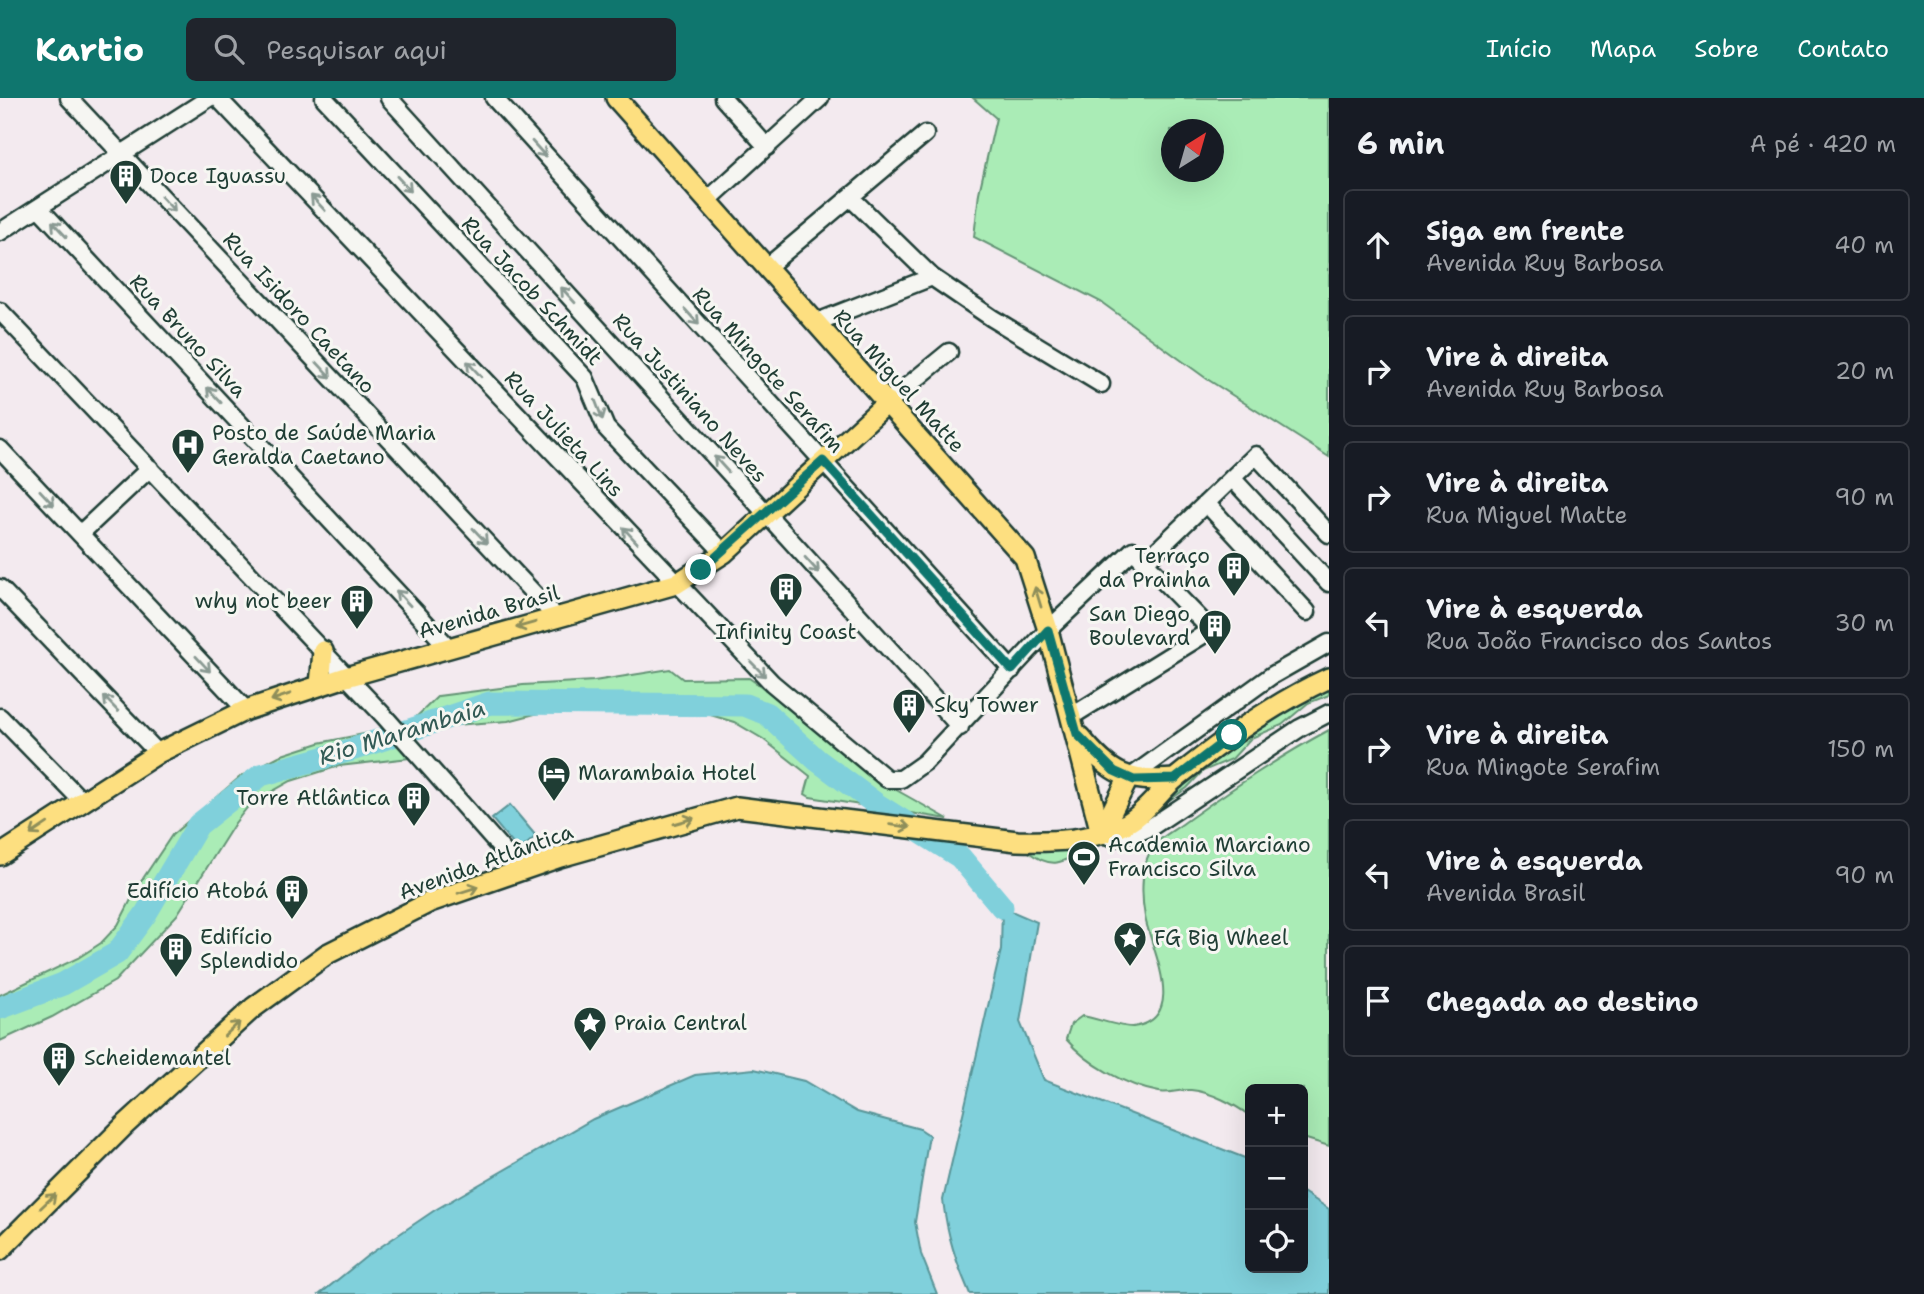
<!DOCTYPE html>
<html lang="pt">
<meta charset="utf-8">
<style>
:root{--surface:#171b24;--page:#20242c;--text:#f1f3f6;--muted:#9ea1a6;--line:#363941;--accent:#0f766e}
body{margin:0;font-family:"Shantell Sans",sans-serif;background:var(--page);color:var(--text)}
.controls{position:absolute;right:21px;bottom:21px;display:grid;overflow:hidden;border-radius:10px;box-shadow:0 7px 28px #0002}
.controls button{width:63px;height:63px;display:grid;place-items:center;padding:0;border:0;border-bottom:2px solid var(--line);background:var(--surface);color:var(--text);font:35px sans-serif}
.compass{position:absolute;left:1161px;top:21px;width:63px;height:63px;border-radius:50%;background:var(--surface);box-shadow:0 7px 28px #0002;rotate:37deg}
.stop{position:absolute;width:21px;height:21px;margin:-16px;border:5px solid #0f766e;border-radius:50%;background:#fff}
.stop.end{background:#0f766e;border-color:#fff;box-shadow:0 2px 7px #0008}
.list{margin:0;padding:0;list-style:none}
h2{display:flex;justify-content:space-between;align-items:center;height:91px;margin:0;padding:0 28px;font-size:30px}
h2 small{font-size:23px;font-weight:400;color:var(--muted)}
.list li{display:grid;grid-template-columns:46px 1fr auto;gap:21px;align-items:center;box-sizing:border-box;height:112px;margin:0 14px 14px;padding:0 14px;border:2px solid var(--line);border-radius:10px}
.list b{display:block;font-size:26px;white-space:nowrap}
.list p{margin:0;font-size:23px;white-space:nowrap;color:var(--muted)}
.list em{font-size:23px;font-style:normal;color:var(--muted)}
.icon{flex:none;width:38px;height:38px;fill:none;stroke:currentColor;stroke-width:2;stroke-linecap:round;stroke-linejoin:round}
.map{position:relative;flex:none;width:1329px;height:1196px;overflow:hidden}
header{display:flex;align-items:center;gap:42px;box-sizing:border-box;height:98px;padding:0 35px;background:var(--accent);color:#fff}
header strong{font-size:33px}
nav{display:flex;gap:38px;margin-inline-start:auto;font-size:24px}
.search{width:490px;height:63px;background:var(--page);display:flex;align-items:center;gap:18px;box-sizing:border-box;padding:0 24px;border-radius:10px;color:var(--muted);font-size:26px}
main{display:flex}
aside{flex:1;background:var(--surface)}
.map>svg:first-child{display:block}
.green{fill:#aaecb6;stroke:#649475;stroke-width:2;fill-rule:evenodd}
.water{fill:#80d0db;stroke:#599598;stroke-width:2}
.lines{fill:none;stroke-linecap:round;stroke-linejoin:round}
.river{stroke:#80d0db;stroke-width:23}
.minor-casing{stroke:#1f3d34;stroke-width:21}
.major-casing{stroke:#1f3d34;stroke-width:24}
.minor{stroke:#f6f6f2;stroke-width:16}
.major{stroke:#fddf80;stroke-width:19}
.oneway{stroke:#8a9a93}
.oneway2{stroke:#8e8e5a}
.route{stroke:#0f766e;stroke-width:9}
.labels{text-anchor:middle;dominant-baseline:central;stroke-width:6;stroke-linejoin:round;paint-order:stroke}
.poi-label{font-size:21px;fill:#1f3d34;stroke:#f6f6f2;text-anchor:start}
.street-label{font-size:21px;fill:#1f3d34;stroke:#f6f6f2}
.water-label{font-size:23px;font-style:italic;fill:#325a55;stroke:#f6f6f2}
</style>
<header>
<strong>Kartio</strong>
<div class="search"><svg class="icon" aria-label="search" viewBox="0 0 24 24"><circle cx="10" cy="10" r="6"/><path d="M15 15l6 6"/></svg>Pesquisar aqui</div>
<nav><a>Início</a><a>Mapa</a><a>Sobre</a><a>Contato</a></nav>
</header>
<main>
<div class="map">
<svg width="1329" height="1196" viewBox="0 0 1329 1196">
<rect width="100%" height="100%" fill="#f3eaef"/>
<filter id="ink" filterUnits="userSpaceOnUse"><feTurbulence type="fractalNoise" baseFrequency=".0143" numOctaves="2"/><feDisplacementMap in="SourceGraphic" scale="14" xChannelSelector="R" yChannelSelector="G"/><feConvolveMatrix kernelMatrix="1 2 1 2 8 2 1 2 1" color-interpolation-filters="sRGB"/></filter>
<g filter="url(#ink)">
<path class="green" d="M973 0H1329V359L1207 281 1101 204 974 139 979 95 996 20ZM1171 32H1213V74H1171Z
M670 571 683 581 749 580 781 602 850 661 891 689 948 721 810 699 805 696 810 678 763 641 734 624 680 608 558 610 508 623 441 628 425 637 411 624 438 598 523 587 594 583Z
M1329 590V597L1308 605 1282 627 1251 640 1232 661 1203 673 1187 690 1142 721C1201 671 1260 625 1329 590Z
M383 632 410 660 339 668 291 683 250 706 235 725 177 817 115 883 52 919 0 943V897L78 860 101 845 118 827 138 788 172 737 241 678 279 658 319 645Z
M1329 632V1048L1303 1040V991H1250V1018C1234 1006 1211 994 1191 992 1181 991 1169 996 1159 994 1126 988 1087 966 1066 941L1071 926 1082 918C1095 920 1123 930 1133 929 1190 921 1150 849 1145 819 1141 798 1140 764 1155 746 1162 738 1176 731 1185 724 1231 691 1279 659 1329 632Z
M1086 749C1062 766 1052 772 1027 753Z"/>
<path class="water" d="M510 707 536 738 519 753 492 721Z
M1002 809 1037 824 1020 924 1044 982 1250 1062V1170H1303V1094L1329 1111V1196H970C956 1164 947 1137 943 1102L1001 852Z
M754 971 804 983 857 1014 920 1031 929 1037 915 1124 921 1156 937 1196H320L367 1158 435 1112 593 1021 695 977Z"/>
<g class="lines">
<path class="river" d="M0 910 63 886 117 855 145 817 198 727 261 677 348 653 490 605 745 607 767 616 817 662 876 706 960 759 1002 809"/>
<defs>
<path id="minor" d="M69 0 556 519
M218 0 772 585 887 681H901L925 664 1048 532 1133 452 1211 532 1072 618
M324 0 585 280 606 330 724 455
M389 0 960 629
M494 0 1012 572
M723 0 767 49
M850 99 932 179 992 220 1101 286
M708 102 820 0
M39 110 449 550
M0 134 209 0
M767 169 925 36
M0 213 384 618 521 773
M817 224 932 179
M888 304 949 254
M0 351 246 612
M1232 380 1329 485
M1206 405 1307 514
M80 436 150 370
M1145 464 1256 357 1329 436
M0 490 158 655
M0 619 81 702
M1128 681 1271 578 1329 545
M1101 735C1119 744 1133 737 1151 729L1300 630 1329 615"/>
<path id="major" d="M616 0 1025 460 1048 532 1101 735
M320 587 323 553
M1080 639C1111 676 1126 685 1175 681
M1101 735 1128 681
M0 757 158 655 246 612 346 579 676 486 724 455 888 304
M0 1152 125 1027 253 910 327 856 430 804 560 759 737 709 1017 743C1053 744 1094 743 1126 726 1147 714 1159 694 1177 679 1224 641 1274 605 1329 580"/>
</defs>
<use href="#minor" class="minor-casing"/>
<use href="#major" class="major-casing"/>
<use href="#minor" class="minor"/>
<use href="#major" class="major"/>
</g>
<defs><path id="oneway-shaft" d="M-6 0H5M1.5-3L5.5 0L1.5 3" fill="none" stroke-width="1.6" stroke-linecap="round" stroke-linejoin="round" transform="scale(1.75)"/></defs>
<g class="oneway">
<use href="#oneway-shaft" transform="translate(539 51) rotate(48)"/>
<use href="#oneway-shaft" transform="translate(404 86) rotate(47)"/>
<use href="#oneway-shaft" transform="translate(318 105) rotate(-133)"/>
<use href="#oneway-shaft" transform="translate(168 106) rotate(47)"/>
<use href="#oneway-shaft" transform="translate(59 131) rotate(-133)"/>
<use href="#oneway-shaft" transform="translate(568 197) rotate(-132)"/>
<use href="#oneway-shaft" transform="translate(692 219) rotate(48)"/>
<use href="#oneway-shaft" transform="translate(474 271) rotate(-133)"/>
<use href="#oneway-shaft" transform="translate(324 272) rotate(47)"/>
<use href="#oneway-shaft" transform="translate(214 297) rotate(-133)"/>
<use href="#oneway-shaft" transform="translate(599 312) rotate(69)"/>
<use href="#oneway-shaft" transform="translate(721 366) rotate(-132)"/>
<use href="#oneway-shaft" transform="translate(47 400) rotate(47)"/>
<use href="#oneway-shaft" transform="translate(630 437) rotate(-133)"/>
<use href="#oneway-shaft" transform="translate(480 438) rotate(47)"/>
<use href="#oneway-shaft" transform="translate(812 467) rotate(48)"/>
<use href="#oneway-shaft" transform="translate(403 500) rotate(-133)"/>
<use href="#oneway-shaft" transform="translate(203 566) rotate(47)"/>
<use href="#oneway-shaft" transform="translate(758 571) rotate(46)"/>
<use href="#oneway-shaft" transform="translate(111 606) rotate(-134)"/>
</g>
<g class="oneway2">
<use href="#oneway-shaft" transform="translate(1038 499) rotate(-107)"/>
<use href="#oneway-shaft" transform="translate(526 527) rotate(164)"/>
<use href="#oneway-shaft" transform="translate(281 599) rotate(161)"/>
<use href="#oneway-shaft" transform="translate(684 723) rotate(-16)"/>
<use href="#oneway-shaft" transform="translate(900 728) rotate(8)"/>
<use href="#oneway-shaft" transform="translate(39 731) rotate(146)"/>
<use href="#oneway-shaft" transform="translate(468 792) rotate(-18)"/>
<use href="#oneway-shaft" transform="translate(232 931) rotate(-43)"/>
<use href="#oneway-shaft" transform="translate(48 1103) rotate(-44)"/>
</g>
</g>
<g class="lines" filter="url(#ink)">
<path class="route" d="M701 472 823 363 1012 572 1048 532 1077 636 1114 673 1134 682 1175 681 1232 637"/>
</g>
<defs>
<symbol id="building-pin" viewBox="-11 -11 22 30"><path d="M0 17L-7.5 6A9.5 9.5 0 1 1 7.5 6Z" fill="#1f3d34" stroke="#f6f6f2"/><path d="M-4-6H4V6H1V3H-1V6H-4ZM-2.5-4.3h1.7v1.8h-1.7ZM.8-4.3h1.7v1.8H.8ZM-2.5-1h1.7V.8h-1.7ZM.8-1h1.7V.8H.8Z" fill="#fff"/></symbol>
<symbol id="hospital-pin" viewBox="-11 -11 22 30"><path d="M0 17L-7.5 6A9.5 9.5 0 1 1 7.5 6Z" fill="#1f3d34" stroke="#f6f6f2"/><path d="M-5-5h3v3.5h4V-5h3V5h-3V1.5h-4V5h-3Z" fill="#fff"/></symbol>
<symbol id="hotel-pin" viewBox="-11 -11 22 30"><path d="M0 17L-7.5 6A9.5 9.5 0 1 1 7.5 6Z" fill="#1f3d34" stroke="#f6f6f2"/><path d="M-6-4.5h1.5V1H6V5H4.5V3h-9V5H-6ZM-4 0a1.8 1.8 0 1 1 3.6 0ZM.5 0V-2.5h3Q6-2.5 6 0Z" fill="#fff"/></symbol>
<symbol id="stadium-pin" viewBox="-11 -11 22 30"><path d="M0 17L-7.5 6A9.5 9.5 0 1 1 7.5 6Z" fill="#1f3d34" stroke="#f6f6f2"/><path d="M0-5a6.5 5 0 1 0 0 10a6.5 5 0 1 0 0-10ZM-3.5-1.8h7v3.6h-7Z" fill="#fff"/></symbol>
<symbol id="sight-pin" viewBox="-11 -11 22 30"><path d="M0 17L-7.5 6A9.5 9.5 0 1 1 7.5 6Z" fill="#1f3d34" stroke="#f6f6f2"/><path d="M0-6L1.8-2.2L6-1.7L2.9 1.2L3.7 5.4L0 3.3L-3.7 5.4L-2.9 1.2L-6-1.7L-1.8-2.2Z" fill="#fff"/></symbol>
</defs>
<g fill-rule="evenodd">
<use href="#building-pin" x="107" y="59" width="38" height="52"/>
<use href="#hospital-pin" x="169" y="328" width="38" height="52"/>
<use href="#building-pin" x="1215" y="451" width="38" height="52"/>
<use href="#building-pin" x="767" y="472" width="38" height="52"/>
<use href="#building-pin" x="338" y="484" width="38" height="52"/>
<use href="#building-pin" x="1196" y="509" width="38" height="52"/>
<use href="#building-pin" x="890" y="588" width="38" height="52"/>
<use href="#hotel-pin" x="535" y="656" width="38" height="52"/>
<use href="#building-pin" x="395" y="681" width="38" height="52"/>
<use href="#stadium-pin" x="1065" y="740" width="38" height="52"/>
<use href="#building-pin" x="273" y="774" width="38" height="52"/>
<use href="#sight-pin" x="1111" y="821" width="38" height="52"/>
<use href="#building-pin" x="157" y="832" width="38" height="52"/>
<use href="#sight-pin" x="571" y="906" width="38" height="52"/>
<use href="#building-pin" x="40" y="941" width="38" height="52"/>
</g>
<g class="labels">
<g class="poi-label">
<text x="150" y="78">Doce Iguassu</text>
<text x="212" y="335">Posto de Saúde Maria<tspan x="212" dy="24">Geralda Caetano</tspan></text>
<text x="1210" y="458" text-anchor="end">Terraço<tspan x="1210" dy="24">da Prainha</tspan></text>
<text x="332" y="503" text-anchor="end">why not beer</text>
<text x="1190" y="516" text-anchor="end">San Diego<tspan x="1190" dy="24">Boulevard</tspan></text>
<text x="786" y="534" text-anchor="middle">Infinity Coast</text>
<text x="934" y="607">Sky Tower</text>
<text x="578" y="675">Marambaia Hotel</text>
<text x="390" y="700" text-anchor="end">Torre Atlântica</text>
<text x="1108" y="747">Academia Marciano<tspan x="1108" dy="24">Francisco Silva</tspan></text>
<text x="268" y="793" text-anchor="end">Edifício Atobá</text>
<text x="200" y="839">Edifício<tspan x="200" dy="24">Splendido</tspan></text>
<text x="1154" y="840">FG Big Wheel</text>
<text x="614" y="925">Praia Central</text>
<text x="84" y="960">Scheidemantel</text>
</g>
<g class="street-label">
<text transform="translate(532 193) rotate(47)">Rua Jacob Schmidt</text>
<text transform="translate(299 215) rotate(47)">Rua Isidoro Caetano</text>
<text transform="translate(188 238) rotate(47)">Rua Bruno Silva</text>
<text transform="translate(768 272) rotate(48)">Rua Mingote Serafim</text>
<text transform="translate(899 283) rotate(48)">Rua Miguel Matte</text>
<text transform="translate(690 300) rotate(48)">Rua Justiniano Neves</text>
<text transform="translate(564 336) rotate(47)">Rua Julieta Lins</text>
<text transform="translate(489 514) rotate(-16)">Avenida Brasil</text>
<text transform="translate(486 764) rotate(-20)">Avenida Atlântica</text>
</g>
<g class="water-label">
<text transform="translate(402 634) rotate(-17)">Rio Marambaia</text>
</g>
</g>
</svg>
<div class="controls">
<button>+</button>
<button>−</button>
<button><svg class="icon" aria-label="locate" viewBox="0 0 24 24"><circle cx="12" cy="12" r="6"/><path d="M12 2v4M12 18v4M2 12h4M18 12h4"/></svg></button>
</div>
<svg class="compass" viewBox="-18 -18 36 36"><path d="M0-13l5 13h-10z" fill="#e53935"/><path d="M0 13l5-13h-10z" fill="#9ea1a6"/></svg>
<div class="stop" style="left:1232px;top:637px"></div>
<div class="stop end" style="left:701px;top:472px"></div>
</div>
<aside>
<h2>6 min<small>A pé · 420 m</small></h2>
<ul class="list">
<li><svg class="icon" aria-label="ahead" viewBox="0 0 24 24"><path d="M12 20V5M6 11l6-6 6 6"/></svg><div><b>Siga em frente</b><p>Avenida Ruy Barbosa</p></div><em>40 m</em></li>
<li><svg class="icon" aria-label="right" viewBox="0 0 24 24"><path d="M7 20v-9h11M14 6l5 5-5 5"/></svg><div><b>Vire à direita</b><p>Avenida Ruy Barbosa</p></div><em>20 m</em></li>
<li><svg class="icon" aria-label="right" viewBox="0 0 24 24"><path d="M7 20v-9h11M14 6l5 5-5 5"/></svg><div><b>Vire à direita</b><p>Rua Miguel Matte</p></div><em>90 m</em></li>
<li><svg class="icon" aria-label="left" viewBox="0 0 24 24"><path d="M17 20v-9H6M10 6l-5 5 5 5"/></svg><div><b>Vire à esquerda</b><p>Rua João Francisco dos Santos</p></div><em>30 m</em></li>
<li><svg class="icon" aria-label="right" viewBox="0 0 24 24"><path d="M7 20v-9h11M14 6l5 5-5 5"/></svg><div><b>Vire à direita</b><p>Rua Mingote Serafim</p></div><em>150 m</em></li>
<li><svg class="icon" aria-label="left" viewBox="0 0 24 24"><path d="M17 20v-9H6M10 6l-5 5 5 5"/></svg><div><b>Vire à esquerda</b><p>Avenida Brasil</p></div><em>90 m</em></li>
<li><svg class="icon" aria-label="arrive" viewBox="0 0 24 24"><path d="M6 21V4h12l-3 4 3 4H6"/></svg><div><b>Chegada ao destino</b></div></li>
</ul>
</aside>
</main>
